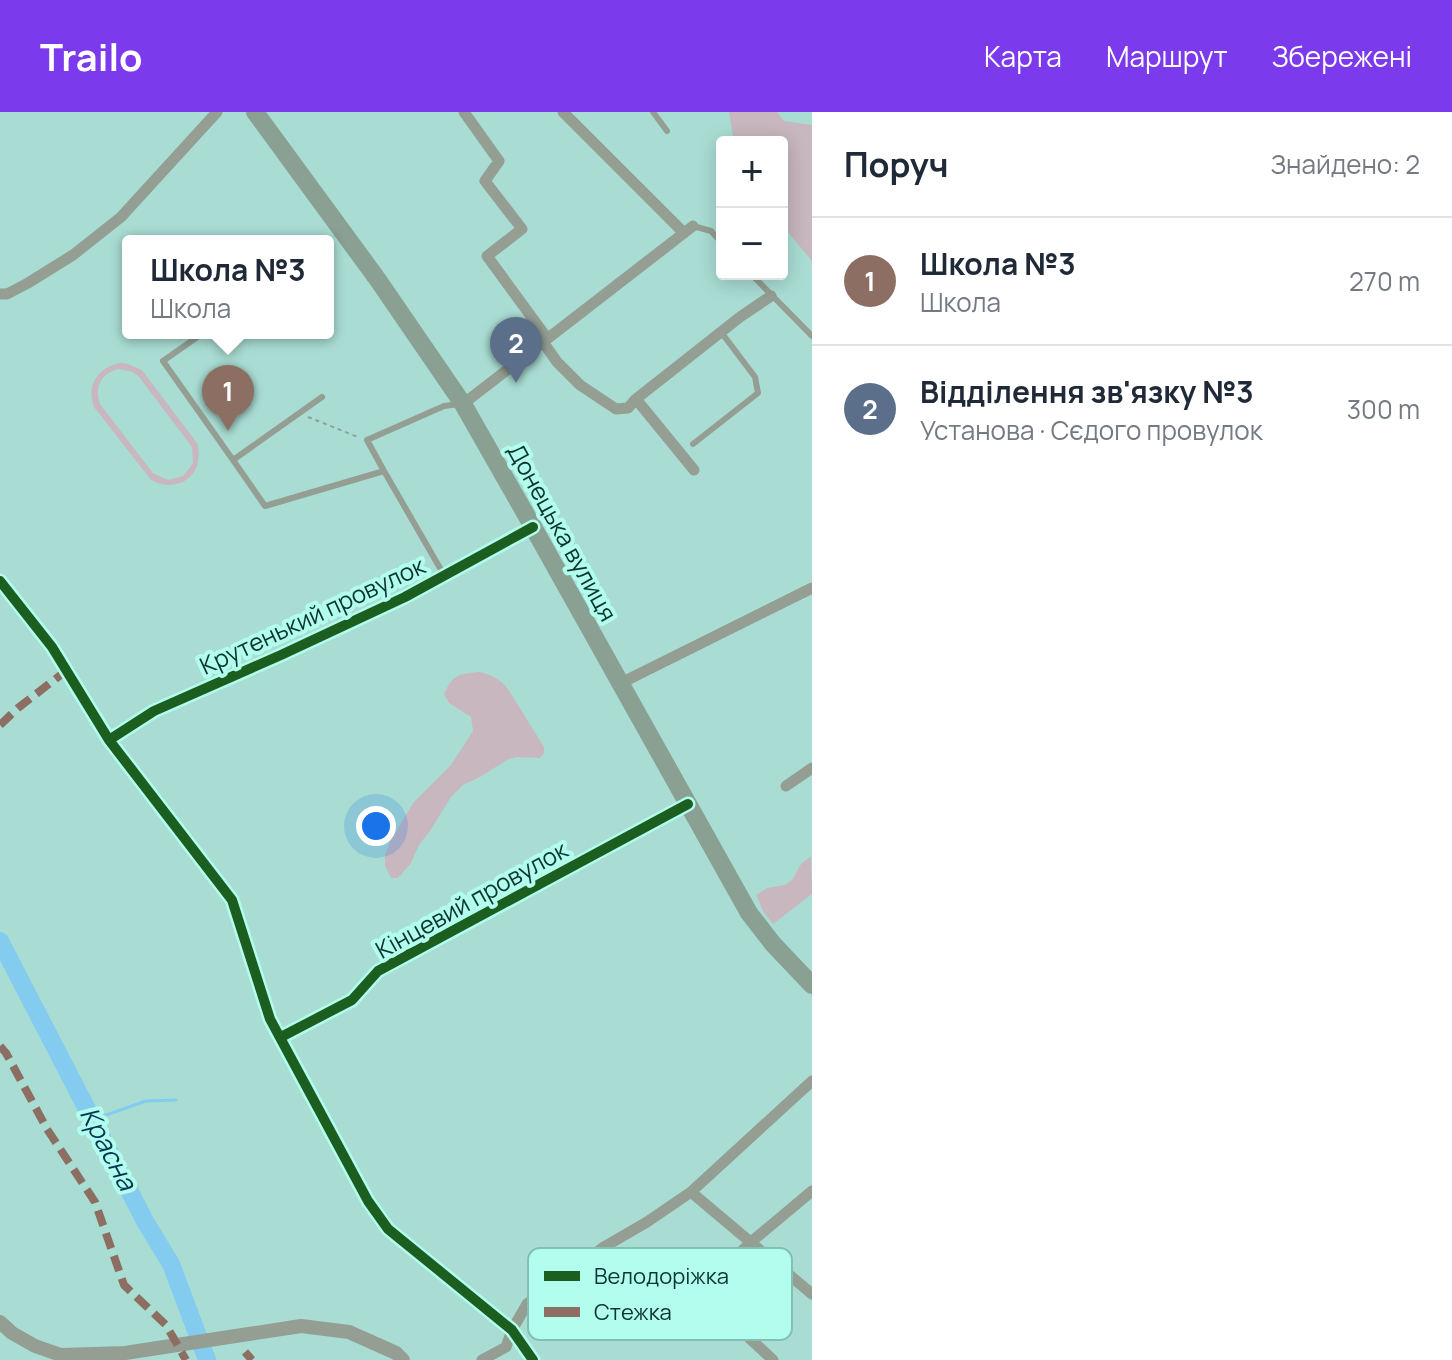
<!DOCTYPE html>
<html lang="uk">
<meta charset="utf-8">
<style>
:root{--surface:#fff;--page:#f2f2f3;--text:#1f2937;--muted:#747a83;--line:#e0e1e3;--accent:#7c3aed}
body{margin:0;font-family:Manrope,sans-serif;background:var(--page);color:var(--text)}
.controls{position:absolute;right:24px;top:24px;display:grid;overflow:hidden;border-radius:8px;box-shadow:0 4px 20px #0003}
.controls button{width:72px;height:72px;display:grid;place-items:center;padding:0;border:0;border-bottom:2px solid var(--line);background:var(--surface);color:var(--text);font:40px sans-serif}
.you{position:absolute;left:376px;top:714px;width:28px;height:28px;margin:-20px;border:6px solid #fff;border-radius:50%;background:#1a73e8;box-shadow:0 0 0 12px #1a73e833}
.badge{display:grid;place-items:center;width:52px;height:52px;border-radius:50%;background:var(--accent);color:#fff;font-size:26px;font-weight:700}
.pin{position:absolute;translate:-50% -66px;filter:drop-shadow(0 2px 4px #0008)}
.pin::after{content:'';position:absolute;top:42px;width:28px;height:24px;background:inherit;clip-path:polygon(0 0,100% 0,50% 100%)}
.popup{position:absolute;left:122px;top:123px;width:212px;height:104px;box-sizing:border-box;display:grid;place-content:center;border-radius:8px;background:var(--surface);filter:drop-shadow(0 2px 6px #0005);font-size:26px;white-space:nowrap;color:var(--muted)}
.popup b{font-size:30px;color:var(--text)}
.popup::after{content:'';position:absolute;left:50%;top:100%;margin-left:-16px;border:16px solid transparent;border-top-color:var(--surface)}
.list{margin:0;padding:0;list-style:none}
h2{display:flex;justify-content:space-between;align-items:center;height:104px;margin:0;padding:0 32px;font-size:34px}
h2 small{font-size:26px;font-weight:400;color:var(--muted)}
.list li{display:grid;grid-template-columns:52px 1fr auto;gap:24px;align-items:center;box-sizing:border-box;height:128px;padding:0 32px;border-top:2px solid var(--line)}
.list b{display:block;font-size:30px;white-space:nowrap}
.list p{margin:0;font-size:26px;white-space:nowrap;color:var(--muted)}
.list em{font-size:26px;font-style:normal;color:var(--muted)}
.map{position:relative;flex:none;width:812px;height:1248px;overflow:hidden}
header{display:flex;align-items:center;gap:48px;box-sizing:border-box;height:112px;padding:0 40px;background:var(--accent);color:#fff}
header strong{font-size:38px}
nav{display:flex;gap:44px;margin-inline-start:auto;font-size:28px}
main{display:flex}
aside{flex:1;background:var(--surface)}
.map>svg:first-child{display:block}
.green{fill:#c9b7bf;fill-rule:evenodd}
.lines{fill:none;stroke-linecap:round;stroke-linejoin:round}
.stream{stroke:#83ccf0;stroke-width:3}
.river{stroke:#83ccf0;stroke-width:18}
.path{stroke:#8ba299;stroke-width:2;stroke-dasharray:4 4;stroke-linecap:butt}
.service{stroke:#949e93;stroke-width:6}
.minor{stroke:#949e93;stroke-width:11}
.tertiary{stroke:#949e93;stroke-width:14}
.primary{stroke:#8aa093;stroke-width:18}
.quiet{stroke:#8d6e63;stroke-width:8;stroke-dasharray:16 8;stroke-linecap:butt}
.cycleway-casing{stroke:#b2fded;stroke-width:15}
.cycleway{stroke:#1b5e20;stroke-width:10}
.labels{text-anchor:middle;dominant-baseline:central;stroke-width:8;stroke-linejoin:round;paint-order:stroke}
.street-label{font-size:24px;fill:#0a352f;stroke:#b2fded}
.water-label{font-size:26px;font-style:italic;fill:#043551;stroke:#b2fded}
.key{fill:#b2fded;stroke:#80c1b4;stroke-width:2}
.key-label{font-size:22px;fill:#0a352f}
</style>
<header>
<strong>Trailo</strong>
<nav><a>Карта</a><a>Маршрут</a><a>Збережені</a></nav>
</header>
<main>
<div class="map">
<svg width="812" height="1248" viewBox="0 0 812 1248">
<rect width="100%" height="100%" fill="#a9ddd3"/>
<path class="green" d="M729 0H777L784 9 812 13V149L782 113V30H734Z
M120 251 128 252 142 258 197 331C206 362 179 383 151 368L94 295C86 273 98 255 120 251ZM118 257 133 260 139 265 192 335 193 351 183 364 168 368 153 361 100 292C94 275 101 262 118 257Z
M480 560C492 563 500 567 508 577L544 635V641L540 646 516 645 507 648 480 665 463 673 451 685 430 719 419 733 411 751 398 766H391L385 754V743L390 730 413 691 451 653 473 619 471 605 449 591 444 582C453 562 459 562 480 560Z
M811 744 812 782 773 812 764 801 756 783 767 776 785 773 792 768 801 752Z"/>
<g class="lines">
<path class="stream" d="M92 1008 146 989 176 988"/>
<path class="river" d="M0 829 146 1111 171 1152 207 1248"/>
<path class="path" d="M308 305 358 325"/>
<path class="service" d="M653 0 667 19
M693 114 711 119 722 131
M751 162 812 224
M203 221 163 249 233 348
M322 285 233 348 265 394 384 359 444 463
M693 332 758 281 755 265 721 220
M384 359 367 328 444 294 459 292"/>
<path class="minor" d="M464 0 499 49 485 69 522 117 487 144 547 226
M563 0 684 121
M0 182H7L28 171 73 143 121 105 217 0
M543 230 557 250 580 273 616 297 628 296 636 287 740 205 771 184
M636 287 694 358
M463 292 693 114
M0 469 52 535 109 628 232 788 270 907 368 1089 388 1117 512 1218 533 1248
M621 571 812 476
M109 628 154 599 281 543 405 485 533 415
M786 674 812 656
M281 925 352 888 378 859 688 692
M691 1080 812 1182
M482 1248 506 1235 512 1218 527 1192 604 1135 647 1110 691 1080 812 969
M773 1248 700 1180 751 1130 812 1079"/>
<path class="tertiary" d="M0 1210 12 1221 35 1234 61 1243 125 1241 301 1214 349 1220 396 1241 403 1248"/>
<path class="primary" d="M255 0 378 168 463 292 533 415 749 801 773 832 812 873"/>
<path class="quiet" d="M0 613 18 596 67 558
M0 934 6 941 47 1017 95 1090 124 1173 166 1213 186 1248
M245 1240 252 1248"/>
<defs>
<path id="cycleway" d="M0 469 52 535 109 628 232 788 270 907 368 1089 388 1117 512 1218 533 1248
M109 628 154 599 281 543 405 485 533 415
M281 925 352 888 378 859 688 692"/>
</defs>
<use href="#cycleway" class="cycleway-casing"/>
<use href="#cycleway" class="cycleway"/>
</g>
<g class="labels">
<g class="street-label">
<text transform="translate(563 420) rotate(61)">Донецька вулиця</text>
<text transform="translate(312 503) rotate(-25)">Крутенький провулок</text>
<text transform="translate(471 787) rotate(-29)">Кінцевий провулок</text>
</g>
<g class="water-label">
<text transform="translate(109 1036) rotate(62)">Красна</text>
</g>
</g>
<rect x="528" y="1136" width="264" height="92" rx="12" class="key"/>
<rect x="544" y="1159" width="36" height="10" fill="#1b5e20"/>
<rect x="544" y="1195" width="36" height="10" fill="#8d6e63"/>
<g class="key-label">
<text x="594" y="1172">Велодоріжка</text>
<text x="594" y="1208">Стежка</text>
</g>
</svg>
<div class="controls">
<button>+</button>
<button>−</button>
</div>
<div class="you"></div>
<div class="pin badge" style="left:228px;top:319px;background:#8d6e63">1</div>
<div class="popup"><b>Школа №3</b>Школа</div>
<div class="pin badge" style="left:516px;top:271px;background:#5c6f8a">2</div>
</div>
<aside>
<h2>Поруч<small>Знайдено: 2</small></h2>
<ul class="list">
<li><span class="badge" style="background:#8d6e63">1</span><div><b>Школа №3</b><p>Школа</p></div><em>270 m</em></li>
<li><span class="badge" style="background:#5c6f8a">2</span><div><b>Відділення зв'язку №3</b><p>Установа · Сєдого провулок</p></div><em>300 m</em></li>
</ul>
</aside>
</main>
